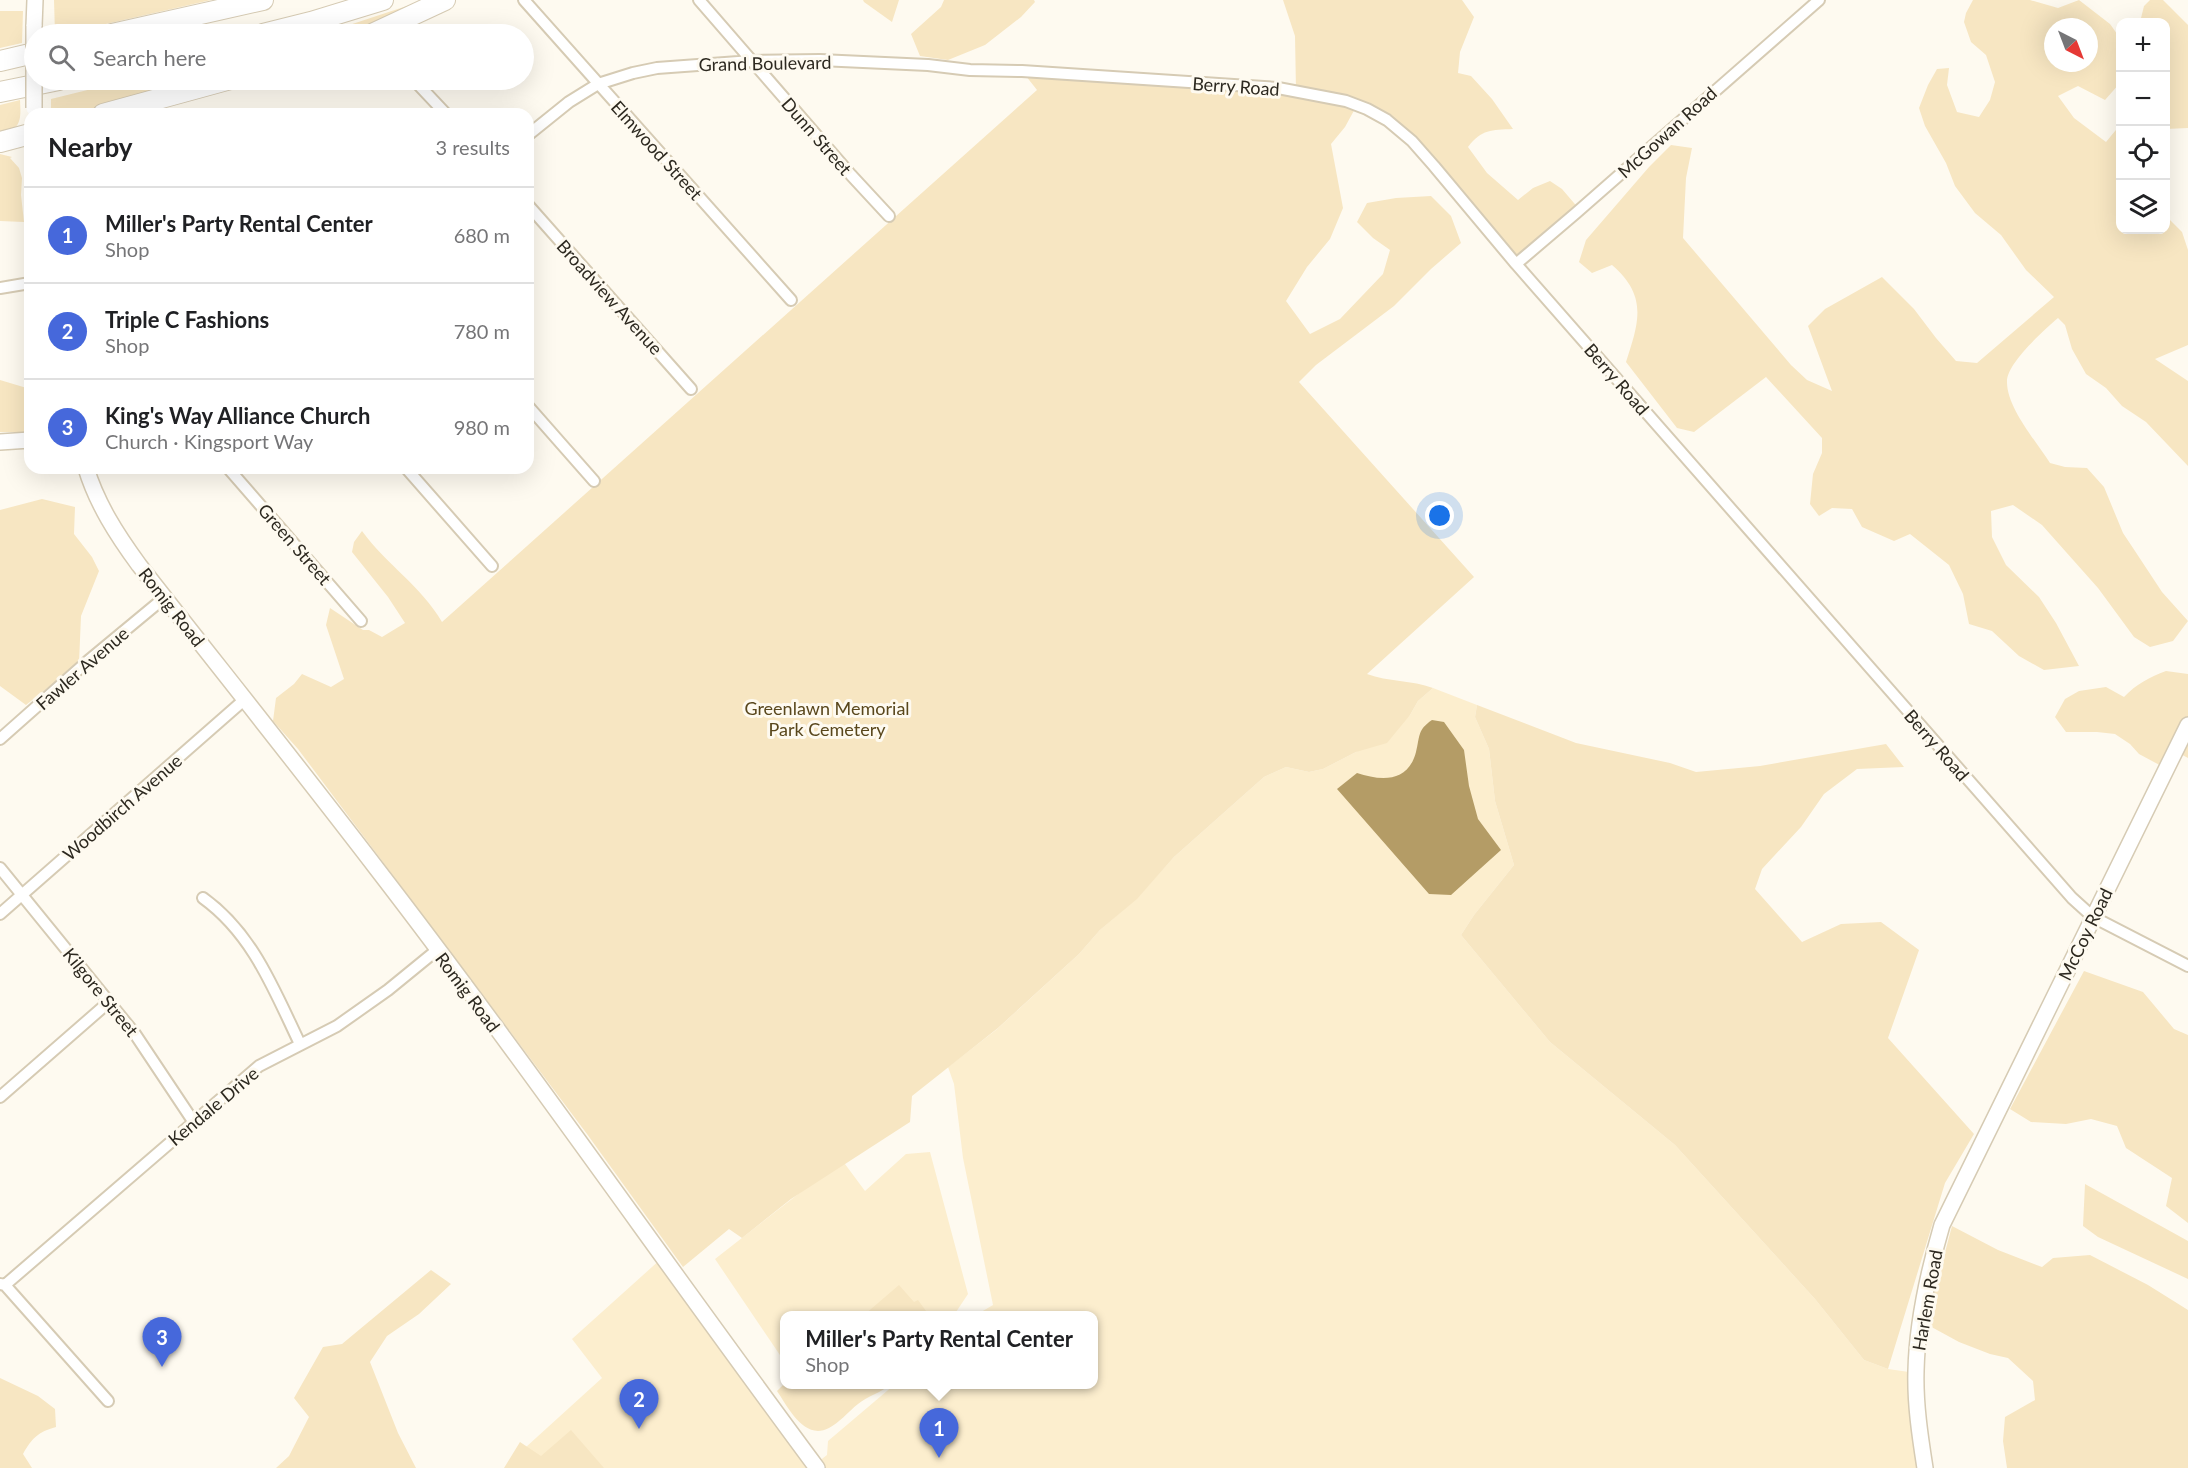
<!DOCTYPE html>
<meta charset="utf-8">
<style>
:root{--surface:#fff;--page:#f2f2f2;--text:#202124;--muted:#757577;--line:#e0e0e0;--accent:#4668db}
body{margin:0;font-family:Lato,sans-serif;background:var(--page);color:var(--text)}
.controls{position:absolute;right:18px;top:18px;display:grid;overflow:hidden;border-radius:12px;box-shadow:0 6px 24px #0002}
.controls button{width:54px;height:54px;display:grid;place-items:center;padding:0;border:0;border-bottom:2px solid var(--line);background:var(--surface);color:var(--text);font:30px sans-serif}
.compass{position:absolute;left:2044px;top:18px;width:54px;height:54px;border-radius:50%;background:var(--surface);box-shadow:0 6px 24px #0002;rotate:138deg}
.you{position:absolute;left:1440px;top:516px;width:21px;height:21px;margin:-15px;border:4px solid #fff;border-radius:50%;background:#1a73e8;box-shadow:0 0 0 9px #1a73e833}
.badge{display:grid;place-items:center;width:39px;height:39px;border-radius:50%;background:var(--accent);color:#fff;font-size:20px;font-weight:700}
.pin{position:absolute;translate:-50% -50px;filter:drop-shadow(0 2px 3px #0008)}
.pin::after{content:'';position:absolute;top:32px;width:21px;height:18px;background:inherit;clip-path:polygon(0 0,100% 0,50% 100%)}
.popup{position:absolute;left:780px;top:1311px;width:318px;height:78px;box-sizing:border-box;display:grid;place-content:center;border-radius:12px;background:var(--surface);filter:drop-shadow(0 2px 4px #0005);font-size:20px;white-space:nowrap;color:var(--muted)}
.popup b{font-size:22px;color:var(--text)}
.popup::after{content:'';position:absolute;left:50%;top:100%;margin-left:-12px;border:12px solid transparent;border-top-color:var(--surface)}
.list{margin:0;padding:0;list-style:none}
h2{display:flex;justify-content:space-between;align-items:center;height:78px;margin:0;padding:0 24px;font-size:26px}
h2 small{font-size:20px;font-weight:400;color:var(--muted)}
.list li{display:grid;grid-template-columns:39px 1fr auto;gap:18px;align-items:center;box-sizing:border-box;height:96px;padding:0 24px;border-top:2px solid var(--line)}
.list b{display:block;font-size:22px;white-space:nowrap}
.list p{margin:0;font-size:20px;white-space:nowrap;color:var(--muted)}
.list em{font-size:20px;font-style:normal;color:var(--muted)}
.icon{flex:none;width:33px;height:33px;fill:none;stroke:currentColor;stroke-width:2;stroke-linecap:round;stroke-linejoin:round}
.map{position:relative;flex:none;width:2188px;height:1468px;overflow:hidden}
.search{position:absolute;background:var(--surface);box-shadow:0 6px 24px #0002;left:24px;top:24px;width:510px;height:66px;display:flex;align-items:center;gap:15px;box-sizing:border-box;padding:0 21px;border-radius:33px;color:var(--muted);font-size:22px}
.panel{position:absolute;background:var(--surface);box-shadow:0 6px 24px #0002;left:24px;top:108px;width:510px;height:366px;border-radius:18px}
.map>svg:first-child{display:block}
.built{fill:#fceece}
.green{fill:#f7e6c2;fill-rule:evenodd}
.water{fill:#b49c66}
.lines{fill:none;stroke-linecap:round;stroke-linejoin:round}
.street-casing{stroke:#d6cbb4;stroke-width:14}
.secondary-casing{stroke:#d6cbb4;stroke-width:18}
.highway-casing{stroke:#d6cbb4;stroke-width:22}
.street{stroke:#fff;stroke-width:10}
.secondary{stroke:#fff;stroke-width:15}
.highway{stroke:#fff;stroke-width:20}
.secondary-bridge-casing{stroke:#d6cbb4;stroke-width:18;stroke-linecap:butt}
.secondary-bridge{stroke:#fff;stroke-width:15}
.labels{text-anchor:middle;dominant-baseline:central;stroke-width:6;stroke-linejoin:round;paint-order:stroke}
.street-label{font-size:18px;fill:#2d2920;stroke:#fefaf0}
.park-label{font-size:18px;fill:#59471c;stroke:#fefaf0}
</style>
<div class="map">
<svg width="2188" height="1468" viewBox="0 0 2188 1468">
<rect width="100%" height="100%" fill="#fefaf0"/>
<path class="built" d="M1433 688 1477 705 1475 717 1489 749 1495 801 1514 865 1474 915 1461 935 1550 1042 1675 1145 1815 1299 1864 1360 1888 1369 1916 1373 1925 1468H552L526 1447 602 1378 572 1339 662 1258 814 1465 827 1455 828 1441 894 1385 1094 1384V1316L976 1315 993 1305 963 1158 954 1084 948 1067 996 1030 1079 954 1100 930 1137 898 1174 857 1264 777 1286 767 1309 772 1323 769 1356 752 1410 715 1418 701Z
M930 1152 968 1294 954 1315 784 1316V1361L715 1259 842 1160 865 1191 906 1154Z"/>
<path class="green" d="M54 0H211L62 34H55Z
M425 0 386 22 352 34H322Z
M863 0H899L892 22 864 2Z
M944 0H1034L1035 2 1021 17 985 45 948 60 920 56 911 34 941 7Z
M1283 0H1462L1474 17 1460 52 1458 73 1471 76 1492 99 1513 129C1491 130 1482 129 1468 147L1487 173 1518 200 1533 188 1550 181 1562 189 1580 210 1516 264 1412 141 1357 105 1345 127 1331 144 1343 208 1330 239 1307 267 1286 301 1310 334 1340 319 1383 274 1390 250 1373 238 1357 222 1367 203 1396 198 1431 196 1451 216 1461 243 1431 269 1394 306 1316 365 1299 382 1474 577 1367 674C1388 682 1412 680 1433 688L1418 701 1410 715 1387 743 1356 752 1323 769 1309 772 1286 767 1264 777 1174 857 1137 899 1100 930 1079 954 998 1028 912 1096 910 1122 791 1199 742 1238 729 1229 683 1267 587 1134 298 749 273 721 276 698 294 684 302 674 331 687 344 679 326 625 330 608 363 630H369L382 637 405 623 388 597 352 552 354 542 362 531C386 564 422 587 442 622L1037 90 1022 71 1296 90 1295 36Z
M1973 0H2030L2058 8 2079 0 2110 24 2120 38V83L2105 100 2078 86 2058 96 2074 118 2106 142 2120 125V230H2166V216L2182 232 2188 250V345L2155 359 2188 381V466L2146 422 2122 406 2106 388 2086 374 2072 349 2065 325 2058 318C2044 330 2006 364 2007 382 2007 408 2036 441 2050 463L2065 467 2087 468 2104 487 2123 533 2133 548 2162 592 2188 621 2173 641 2150 647 2134 637 2098 588 2042 525 2013 505 1991 511 1992 537 2006 565 2039 597 2056 623 2079 666 2044 670 2019 656 1992 631 1969 624 1963 594 1949 565 1910 534 1894 541 1862 527 1852 509 1832 508 1819 516 1810 504 1813 474 1822 453V438L1766 377 1694 432 1677 428 1626 362C1639 322 1648 296 1612 265L1592 273 1579 262 1586 240 1649 167 1671 145 1692 148 1686 178 1683 238 1791 365 1807 380 1832 391 1808 326 1825 309 1882 277 1914 309 1936 338 1956 361 1977 363 2054 297 2026 270 2001 235 1975 213 1955 186 1946 163 1925 126 1919 108 1928 85 1937 69 1949 68 1947 85 1957 112 1979 117 1990 100 1995 82 1986 55 1971 42 1964 22 1966 13ZM2053 27H2089V63H2053Z
M2150 0H2163L2188 25V128L2166 129V82L2168 68 2166 66V22H2140L2144 6Z
M0 11H23L22 43 0 48Z
M128 80H211L88 114H51V99Z
M20 100C21 119 22 129 0 135V105Z
M0 154 12 157 10 158 19 168 22 178 21 195 24 222 0 221Z
M0 380 30 389V432H0Z
M42 499 75 507 74 534 92 557 99 571 81 616 79 663 26 705 0 686V510Z
M2166 671 2188 674V758L2175 751 2167 769 2139 754 2130 744 2115 734 2097 732H2066L2055 717 2065 699 2079 691 2106 687 2124 697C2136 684 2150 677 2166 671Z
M1477 705 1576 743 1670 763 1696 772 1760 766 1886 744 1904 767 1857 769 1824 794 1801 827 1762 869 1755 889 1802 942 1841 924 1881 922 1919 950 1888 1038 1974 1134 1945 1183 1888 1369 1864 1360 1815 1299 1675 1145 1550 1042 1461 935 1474 915 1514 865 1495 801 1489 749 1475 717Z
M2084 971 2143 992 2174 1029 2188 1035V1223L2166 1206 2172 1178 2126 1148 2117 1126 2091 1119 2066 1124 2031 1122 2010 1109Z
M2085 1184 2188 1241V1279L2098 1237 2083 1226Z
M1952 1226 1998 1250 2042 1267 2053 1258 2090 1255 2148 1285 2188 1310V1468H2007L2003 1441 2005 1417 2035 1400 2033 1381 2008 1358 1990 1354 1959 1342 1926 1324Z
M431 1270 451 1284 419 1314 387 1336 370 1362 398 1433 416 1468H276L289 1456 309 1417 294 1398 323 1347 342 1344Z
M899 1285 914 1302 918 1300 929 1315H864Z
M0 1378 38 1396 55 1409 56 1427C38 1432 32 1438 23 1454L32 1468H0Z
M784 1384 890 1385C880 1393 868 1396 858 1404 848 1412 839 1423 829 1428 804 1441 788 1407 777 1391Z
M571 1430 604 1468H504L520 1442 541 1456Z"/>
<path class="water" d="M1432 720 1444 722 1464 750 1469 786 1478 819 1501 850 1451 895 1429 894 1337 789 1357 773C1381 781 1408 783 1416 752 1420 737 1417 730 1432 720Z"/>
<g class="lines">
<defs>
<path id="street" d="M524 0 791 300
M699 0 851 175 889 216
M414 80 446 114
M528 135 569 102 598 84 633 73 657 68 752 61 820 60 928 65 970 70 1022 71 1278 88 1346 101 1367 109 1387 120 1412 141 1434 166 1516 264 2072 898 2093 917 2188 966
M528 205 691 389
M1516 264 1576 213 1819 0
M0 288 30 283
M528 406 594 481
M228 468 361 621
M406 468 492 566
M0 739 88 661 164 598
M0 868 135 1034 193 1121
M203 898C253 934 274 990 300 1044
M0 914 244 700
M0 1097 110 1001
M0 1284 5 1285 108 1401
M5 1285 259 1066 337 1026 388 990 437 950"/>
<path id="secondary" d="M34 26 35 0
M0 442 30 440
M86 468C97 504 117 535 139 565 218 666 299 767 377 869 528 1065 669 1269 817 1468
M1925 1468C1920 1436 1915 1403 1916 1371 1917 1321 1928 1273 1942 1225L2188 725"/>
<path id="highway" d="M112 34 263 0
M263 34 311 22 383 0
M372 34 445 0
M0 61 34 53
M0 92 59 80
M103 114 227 80
M0 142 30 134"/>
</defs>
<use href="#street" class="street-casing"/>
<use href="#secondary" class="secondary-casing"/>
<use href="#highway" class="highway-casing"/>
<use href="#street" class="street"/>
<use href="#secondary" class="secondary"/>
<use href="#highway" class="highway"/>
<defs>
<path id="secondary-bridge" d="M34 108V26"/>
</defs>
<use href="#secondary-bridge" class="secondary-bridge-casing"/>
<use href="#secondary-bridge" class="secondary-bridge"/>
</g>
<g class="labels">
<g class="street-label">
<text transform="translate(765 63) rotate(-1)">Grand Boulevard</text>
<text transform="translate(1236 86) rotate(4)">Berry Road</text>
<text transform="translate(1667 132) rotate(-42)">McGowan Road</text>
<text transform="translate(817 136) rotate(49)">Dunn Street</text>
<text transform="translate(657 150) rotate(48)">Elmwood Street</text>
<text transform="translate(610 297) rotate(48)">Broadview Avenue</text>
<text transform="translate(1617 379) rotate(49)">Berry Road</text>
<text transform="translate(295 544) rotate(49)">Green Street</text>
<text transform="translate(172 607) rotate(52)">Romig Road</text>
<text transform="translate(82 668) rotate(-41)">Fawler Avenue</text>
<text transform="translate(1937 745) rotate(49)">Berry Road</text>
<text transform="translate(122 807) rotate(-41)">Woodbirch Avenue</text>
<text transform="translate(2085 934) rotate(-64)">McCoy Road</text>
<text transform="translate(101 992) rotate(51)">Kilgore Street</text>
<text transform="translate(468 992) rotate(53)">Romig Road</text>
<text transform="translate(213 1106) rotate(-40)">Kendale Drive</text>
<text transform="translate(1927 1300) rotate(-80)">Harlem Road</text>
</g>
<g class="park-label">
<text x="827" y="708">Greenlawn Memorial<tspan x="827" dy="21">Park Cemetery</tspan></text>
</g>
</g>
</svg>
<div class="controls">
<button>+</button>
<button>−</button>
<button><svg class="icon" aria-label="locate" viewBox="0 0 24 24"><circle cx="12" cy="12" r="6"/><path d="M12 2v4M12 18v4M2 12h4M18 12h4"/></svg></button>
<button><svg class="icon" aria-label="layers" viewBox="0 0 24 24"><path d="M12 4l9 5-9 5-9-5zM3 14l9 5 9-5"/></svg></button>
</div>
<svg class="compass" viewBox="-18 -18 36 36"><path d="M0-13l5 13h-10z" fill="#e53935"/><path d="M0 13l5-13h-10z" fill="#757577"/></svg>
<div class="you"></div>
<div class="pin badge" style="left:939px;top:1458px">1</div>
<div class="popup"><b>Miller's Party Rental Center</b>Shop</div>
<div class="pin badge" style="left:639px;top:1429px">2</div>
<div class="pin badge" style="left:162px;top:1367px">3</div>
<div class="search"><svg class="icon" aria-label="search" viewBox="0 0 24 24"><circle cx="10" cy="10" r="6"/><path d="M15 15l6 6"/></svg>Search here</div>
<section class="panel">
<h2>Nearby<small>3 results</small></h2>
<ul class="list">
<li><span class="badge">1</span><div><b>Miller's Party Rental Center</b><p>Shop</p></div><em>680 m</em></li>
<li><span class="badge">2</span><div><b>Triple C Fashions</b><p>Shop</p></div><em>780 m</em></li>
<li><span class="badge">3</span><div><b>King's Way Alliance Church</b><p>Church · Kingsport Way</p></div><em>980 m</em></li>
</ul>
</section>
</div>
